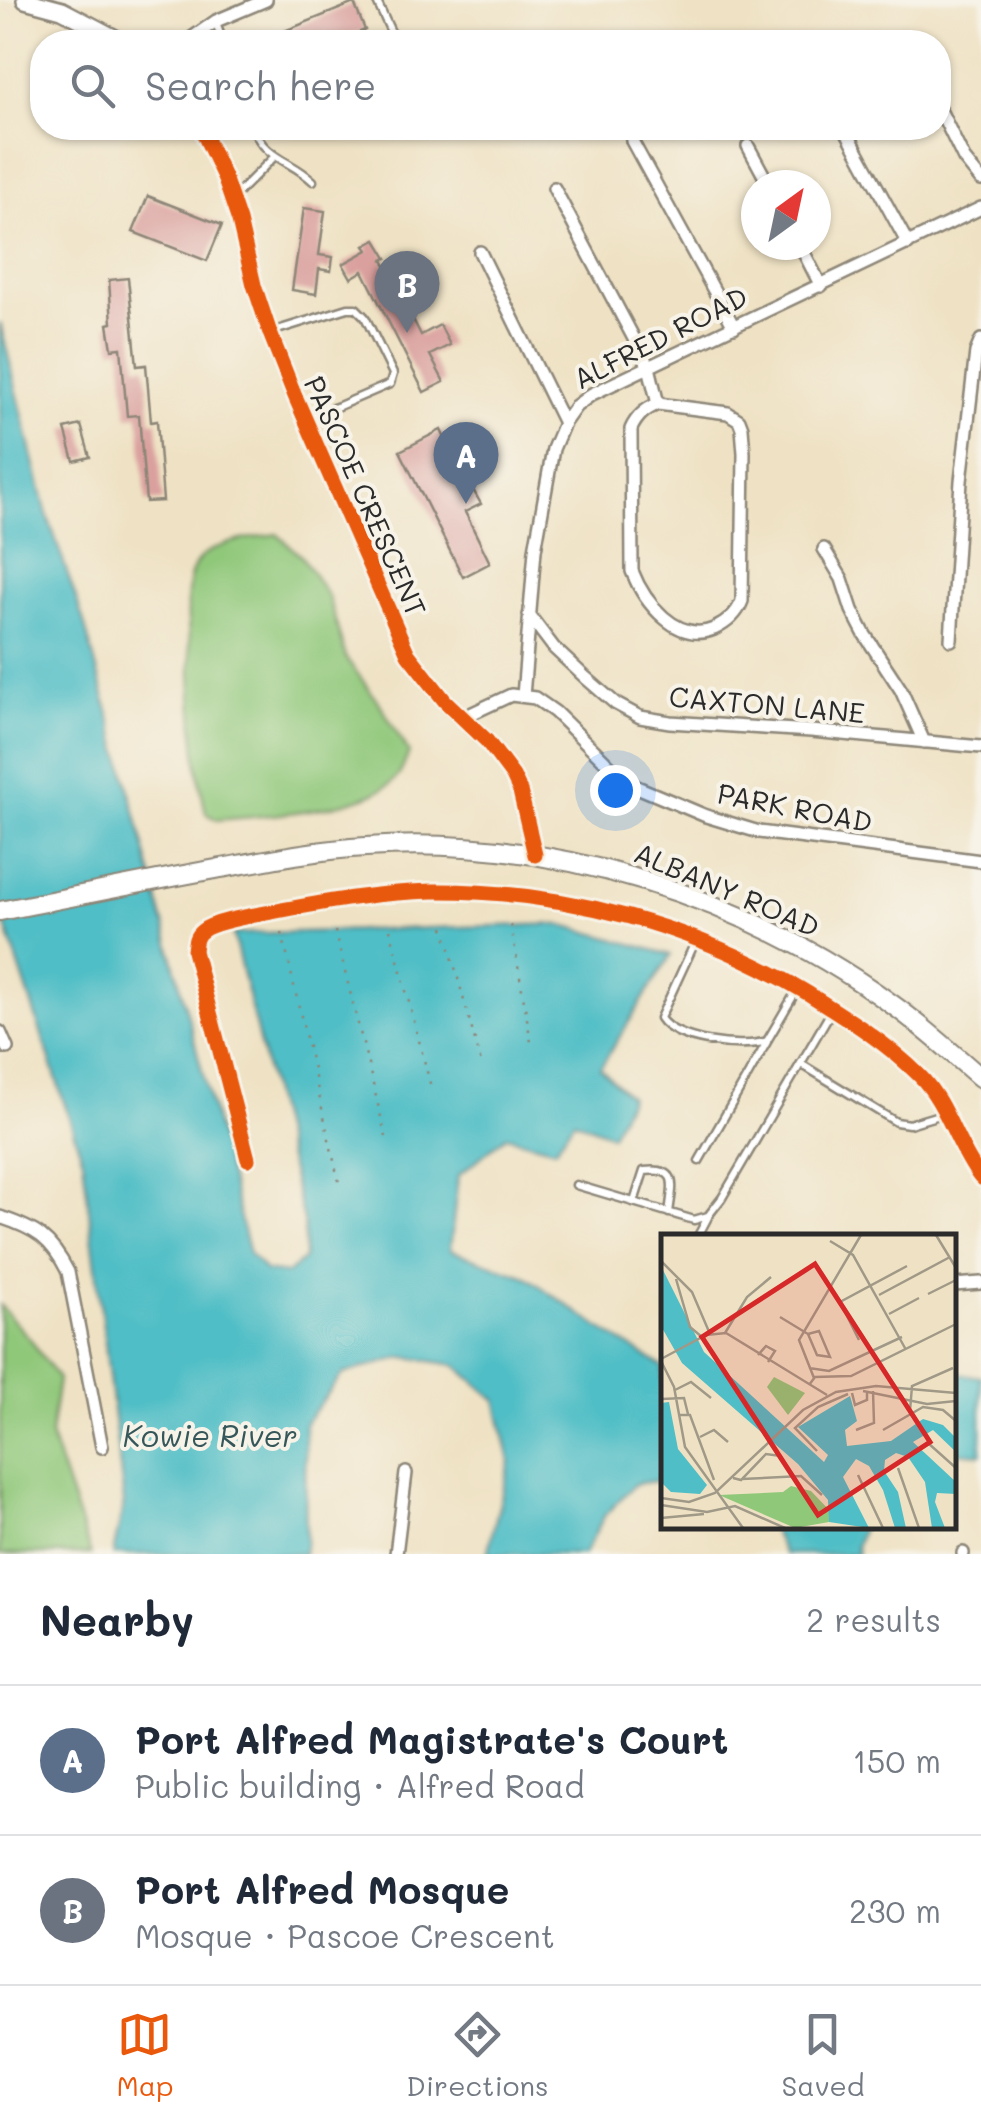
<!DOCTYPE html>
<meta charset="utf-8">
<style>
:root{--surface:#fff;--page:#f2f2f3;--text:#1f2937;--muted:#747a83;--line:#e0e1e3;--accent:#ea580c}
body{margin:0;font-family:Mali,sans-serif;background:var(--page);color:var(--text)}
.compass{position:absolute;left:741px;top:170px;width:90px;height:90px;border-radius:50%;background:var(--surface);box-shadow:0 2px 8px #0004;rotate:33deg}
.you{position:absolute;left:615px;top:790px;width:35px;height:35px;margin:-25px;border:8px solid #fff;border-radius:50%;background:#1a73e8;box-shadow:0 0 0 15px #1a73e833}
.badge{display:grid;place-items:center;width:65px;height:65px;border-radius:50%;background:var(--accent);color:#fff;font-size:32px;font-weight:700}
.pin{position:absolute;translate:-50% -82px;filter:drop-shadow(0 2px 5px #0008)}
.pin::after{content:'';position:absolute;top:52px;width:35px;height:30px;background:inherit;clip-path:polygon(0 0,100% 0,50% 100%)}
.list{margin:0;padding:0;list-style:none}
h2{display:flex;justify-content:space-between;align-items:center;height:130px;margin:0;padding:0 40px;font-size:42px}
h2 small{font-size:32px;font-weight:400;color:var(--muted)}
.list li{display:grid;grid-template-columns:65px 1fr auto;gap:30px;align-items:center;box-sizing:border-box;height:150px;padding:0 40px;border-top:2px solid var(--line)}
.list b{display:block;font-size:38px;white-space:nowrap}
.list p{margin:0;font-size:32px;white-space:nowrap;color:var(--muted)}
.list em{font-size:32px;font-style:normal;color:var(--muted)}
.icon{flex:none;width:55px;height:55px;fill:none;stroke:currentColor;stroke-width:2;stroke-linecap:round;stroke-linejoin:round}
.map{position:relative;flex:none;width:981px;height:1554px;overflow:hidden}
.search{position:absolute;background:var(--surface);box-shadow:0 2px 8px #0004;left:30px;right:30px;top:30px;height:110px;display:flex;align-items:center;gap:25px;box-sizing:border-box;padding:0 35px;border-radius:40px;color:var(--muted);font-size:38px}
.sheet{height:430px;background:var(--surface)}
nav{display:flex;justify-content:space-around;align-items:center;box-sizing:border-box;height:140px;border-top:2px solid var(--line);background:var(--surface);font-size:28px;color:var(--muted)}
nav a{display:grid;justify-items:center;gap:5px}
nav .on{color:var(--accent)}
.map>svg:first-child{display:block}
.green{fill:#90c87a;stroke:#5e7a52;stroke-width:2.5}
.water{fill:#50bec6;stroke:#3e7478;stroke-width:2.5}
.building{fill:#daa09e}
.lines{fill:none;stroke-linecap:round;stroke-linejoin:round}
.lane-casing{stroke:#8d8678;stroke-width:11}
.street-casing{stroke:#8d8678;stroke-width:16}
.secondary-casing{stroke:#8d8678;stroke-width:20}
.primary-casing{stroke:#8d8678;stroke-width:22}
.path{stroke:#8d8678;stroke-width:2.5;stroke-dasharray:2.5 8;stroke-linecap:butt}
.lane{stroke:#fff;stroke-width:6}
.street{stroke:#fff;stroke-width:11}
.secondary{stroke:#fff;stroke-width:15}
.primary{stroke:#fff;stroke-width:18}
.cycleway-casing{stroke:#f7f3e8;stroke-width:21}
.cycleway{stroke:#e8590c;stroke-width:15}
.labels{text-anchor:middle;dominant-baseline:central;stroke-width:8;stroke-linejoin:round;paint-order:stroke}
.street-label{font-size:28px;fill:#2b2b2b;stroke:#f7f3e8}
.water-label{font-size:30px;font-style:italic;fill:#36575a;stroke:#f7f3e8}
.inset-road{fill:none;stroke:#a19987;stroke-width:2.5}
.view{fill:#d62828;fill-opacity:0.15;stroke:#d62828;stroke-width:5}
.inset-edge{fill:none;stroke:#2b2b2b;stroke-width:5}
</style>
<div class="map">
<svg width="981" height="1554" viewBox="0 0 981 1554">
<rect width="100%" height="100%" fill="#f7f3e8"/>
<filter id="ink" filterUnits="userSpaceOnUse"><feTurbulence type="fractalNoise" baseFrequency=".01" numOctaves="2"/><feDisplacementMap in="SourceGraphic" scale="20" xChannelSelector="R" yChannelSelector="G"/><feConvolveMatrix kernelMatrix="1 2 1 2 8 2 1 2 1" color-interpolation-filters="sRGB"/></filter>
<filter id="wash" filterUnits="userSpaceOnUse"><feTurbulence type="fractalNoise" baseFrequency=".0048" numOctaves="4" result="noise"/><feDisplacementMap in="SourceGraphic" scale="40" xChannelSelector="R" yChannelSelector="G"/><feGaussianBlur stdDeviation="2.25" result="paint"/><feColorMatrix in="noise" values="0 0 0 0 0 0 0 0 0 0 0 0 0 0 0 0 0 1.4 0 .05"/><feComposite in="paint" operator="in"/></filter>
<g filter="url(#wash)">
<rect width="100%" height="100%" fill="#efe2c4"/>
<path class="green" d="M277 534 302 557 328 596 346 658 380 704 409 753C406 759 403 769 399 775 373 811 259 816 217 820L206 813C193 760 193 706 190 652 189 627 183 589 194 567 205 543 254 537 277 534Z
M0 1305 31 1340 58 1379 50 1435 91 1554H0Z"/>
<path class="water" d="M0 322 46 511 83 619 123 764 249 1253 265 1271 287 1274 304 1259V1225L233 934 560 924 671 955 600 1068 630 1097 611 1135 574 1120 555 1149 506 1136 458 1176 450 1250 527 1277 603 1330 663 1367V1480L635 1484 605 1515 584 1554H487L510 1462 496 1400 455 1365 404 1357 343 1374 305 1423 306 1539 304 1554H113L124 1502 83 1160 0 908Z
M954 1373 981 1377V1454L954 1452Z
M771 1527H862L856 1546 858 1554H784Z"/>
<g id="blocks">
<path class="building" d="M354 3 365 30 343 39 345 42H257Z
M148 196 222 225 207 261 133 232Z
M304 208 325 211 319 255 333 257 331 271 319 269 316 294 292 290Z
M376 240 387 258 383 260 421 335 440 325 450 345 430 355 444 382 424 392 363 271 351 278 343 264 368 250 365 246Z
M128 278 137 366 146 365 151 422 157 421 163 501 146 502 139 415 127 416 121 348 112 349 108 324 112 323 109 280Z
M81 425 90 457 74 461 65 429Z
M441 430 469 489 472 488 481 504 465 512 490 563 463 577 400 451Z"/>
</g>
</g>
<g filter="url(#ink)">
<use href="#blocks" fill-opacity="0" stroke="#8d8678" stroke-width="2.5"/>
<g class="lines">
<defs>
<path id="lane" d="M376 0 392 34
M216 23 223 42
M253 128C265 159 291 160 313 181
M233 198 275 156
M271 332 348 308H356L365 317 393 374 390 384 339 406 305 418
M696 940 660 1018C675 1042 742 1049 767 1041L798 988
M801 1064 896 1122 909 1124 946 1113
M699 1161 767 1042
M576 1185 694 1220 708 1216 722 1198 832 1010
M634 1202 644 1171C681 1167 672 1186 669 1213
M698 1236 708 1217"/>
<path id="street" d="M186 42 216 21 266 0
M938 106 964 159 981 180
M847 132 908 244
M632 141 734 327
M748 146 769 185
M554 188 649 367 658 404
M800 245 821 286
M480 252 564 423
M658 404 728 413 739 420 742 428 744 453 742 601C737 614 727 623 714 629 677 644 644 602 632 571L631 429C637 416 645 409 658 404Z
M824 549 842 579 852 610 865 635 901 690 924 742
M529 615 554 648 586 678 616 704 640 717 670 722 811 731 981 747
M951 640 961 481 976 352 981 340
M523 696 535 550 553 449 564 423 576 406 592 394 981 208
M462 718 511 695 535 698 555 712 611 767 637 787 706 816 759 832 981 861
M0 1032 7 1048
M248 1159 194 951C195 943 195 936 202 931 215 920 264 914 282 910 331 901 382 892 433 891 565 890 696 926 809 994 847 1018 887 1043 919 1075 948 1104 956 1146 981 1178
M0 1217C36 1229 51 1238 68 1272L102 1447
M954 1285 981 1283
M963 1553V1554
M396 1554 406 1473"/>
<path id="secondary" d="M25 0 62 10 123 42
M201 128 224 177 239 221 254 285 270 333 295 396 408 654 445 701 487 741 513 776 520 791 535 855"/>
<path id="primary" d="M0 911C72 897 144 882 216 869 266 860 315 850 366 847 550 834 745 897 893 1005 924 1027 952 1053 981 1078"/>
</defs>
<use href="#lane" class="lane-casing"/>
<use href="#street" class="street-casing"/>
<use href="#secondary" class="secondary-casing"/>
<use href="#primary" class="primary-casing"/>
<path class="path" d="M511 925 531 1042
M444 927 481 1063
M390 929 431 1087
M335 931 386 1137
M282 933 340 1187"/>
<use href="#lane" class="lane"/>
<use href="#street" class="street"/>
<use href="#secondary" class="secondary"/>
<use href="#primary" class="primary"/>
<defs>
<path id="cycleway" d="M201 128 224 177 239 221 254 285 270 333 295 396 408 654 445 701 487 741 513 776 520 791 535 855
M248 1159 194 951C195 943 195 936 202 931 215 920 264 914 282 910 331 901 382 892 433 891 565 890 696 926 809 994 847 1018 887 1043 919 1075 948 1104 956 1146 981 1178"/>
</defs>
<use href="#cycleway" class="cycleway-casing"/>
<use href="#cycleway" class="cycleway"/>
</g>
</g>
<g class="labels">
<g class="street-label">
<text transform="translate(660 337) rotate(-27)">ALFRED ROAD</text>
<text transform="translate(366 496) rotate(66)">PASCOE CRESCENT</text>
<text transform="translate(767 704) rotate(5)">CAXTON LANE</text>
<text transform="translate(795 807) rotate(11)">PARK ROAD</text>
<text transform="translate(727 889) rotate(23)">ALBANY ROAD</text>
</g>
<g class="water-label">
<text x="210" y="1435">Kowie River</text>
</g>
</g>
<g transform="translate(661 1234)">
<rect width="295" height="295" fill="#efe2c4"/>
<path d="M113 143 144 159 127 181 106 153ZM130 252 150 257 171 279 168 288 134 294 58 261 122 258Z" fill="#90c87a"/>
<path d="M0 32 43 118 163 228 167 221 137 193 189 162 196 187 184 196 186 212 230 207 262 185 282 191 295 204V218L272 196 252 208 295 248V260L276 259 274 268 284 294H271L264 248 247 223 235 219 224 226 223 237 237 258 245 294H234L222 256 208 232 195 225 182 243 208 294 168 288 167 266 137 230 21 129 0 92ZM8 168 17 215 46 251 39 260 10 258 0 248V169Z" fill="#50bec6"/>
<path class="inset-road" d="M275 1 295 34M169 7 192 21 244 114M0 27 31 58 49 100M15 45 29 93 41 103M267 60 295 46M218 61 289 23M228 80 258 64M119 83 147 100 156 121 169 123 158 97 147 100M64 99 86 63 110 43M198 106 179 68 246 32M97 121 105 112 114 117 107 128M0 125 45 101 65 99 166 161M0 127 13 153 24 213 82 294M148 134 168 137 241 103M153 144 138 106 200 1M148 151 154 143 190 142 295 90M14 156 30 148 50 164M202 157 266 170 295 167M191 159 194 171 206 166V157M0 165 23 164 27 180M249 177 251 152 292 134M17 181H29L53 246M195 196 213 189 212 157M222 196 262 173 282 176 295 187M39 203 53 196 67 208M267 209 295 234M156 217 134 194 157 173 187 160M237 234 258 294M197 241 222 294M72 244 80 246 105 220 120 222M81 245 140 242 161 261M0 264 28 268 54 259 142 176 175 158 215 152 295 159M0 271 46 278 74 272 124 294M0 284 43 280"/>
<path class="view" d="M154 30 269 208 157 281 41 103Z"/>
<rect width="295" height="295" class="inset-edge"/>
</g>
</svg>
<svg class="compass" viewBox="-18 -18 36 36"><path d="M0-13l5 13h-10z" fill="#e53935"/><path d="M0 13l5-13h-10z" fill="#747a83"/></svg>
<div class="you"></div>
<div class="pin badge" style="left:466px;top:504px;background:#5c6f8a">A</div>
<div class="pin badge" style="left:407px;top:333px;background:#6b7280">B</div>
<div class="search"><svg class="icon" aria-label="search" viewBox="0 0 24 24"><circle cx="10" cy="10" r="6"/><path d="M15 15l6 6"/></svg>Search here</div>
</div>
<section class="sheet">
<h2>Nearby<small>2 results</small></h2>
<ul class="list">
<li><span class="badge" style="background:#5c6f8a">A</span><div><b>Port Alfred Magistrate's Court</b><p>Public building · Alfred Road</p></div><em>150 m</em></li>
<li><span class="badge" style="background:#6b7280">B</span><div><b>Port Alfred Mosque</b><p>Mosque · Pascoe Crescent</p></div><em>230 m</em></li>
</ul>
</section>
<nav>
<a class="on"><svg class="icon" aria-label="map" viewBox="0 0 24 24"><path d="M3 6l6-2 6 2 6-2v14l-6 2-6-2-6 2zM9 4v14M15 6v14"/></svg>Map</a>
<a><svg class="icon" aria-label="directions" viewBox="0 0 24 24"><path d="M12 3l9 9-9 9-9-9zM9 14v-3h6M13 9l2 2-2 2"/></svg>Directions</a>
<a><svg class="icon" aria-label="saved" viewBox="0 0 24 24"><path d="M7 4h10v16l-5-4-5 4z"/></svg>Saved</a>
</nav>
